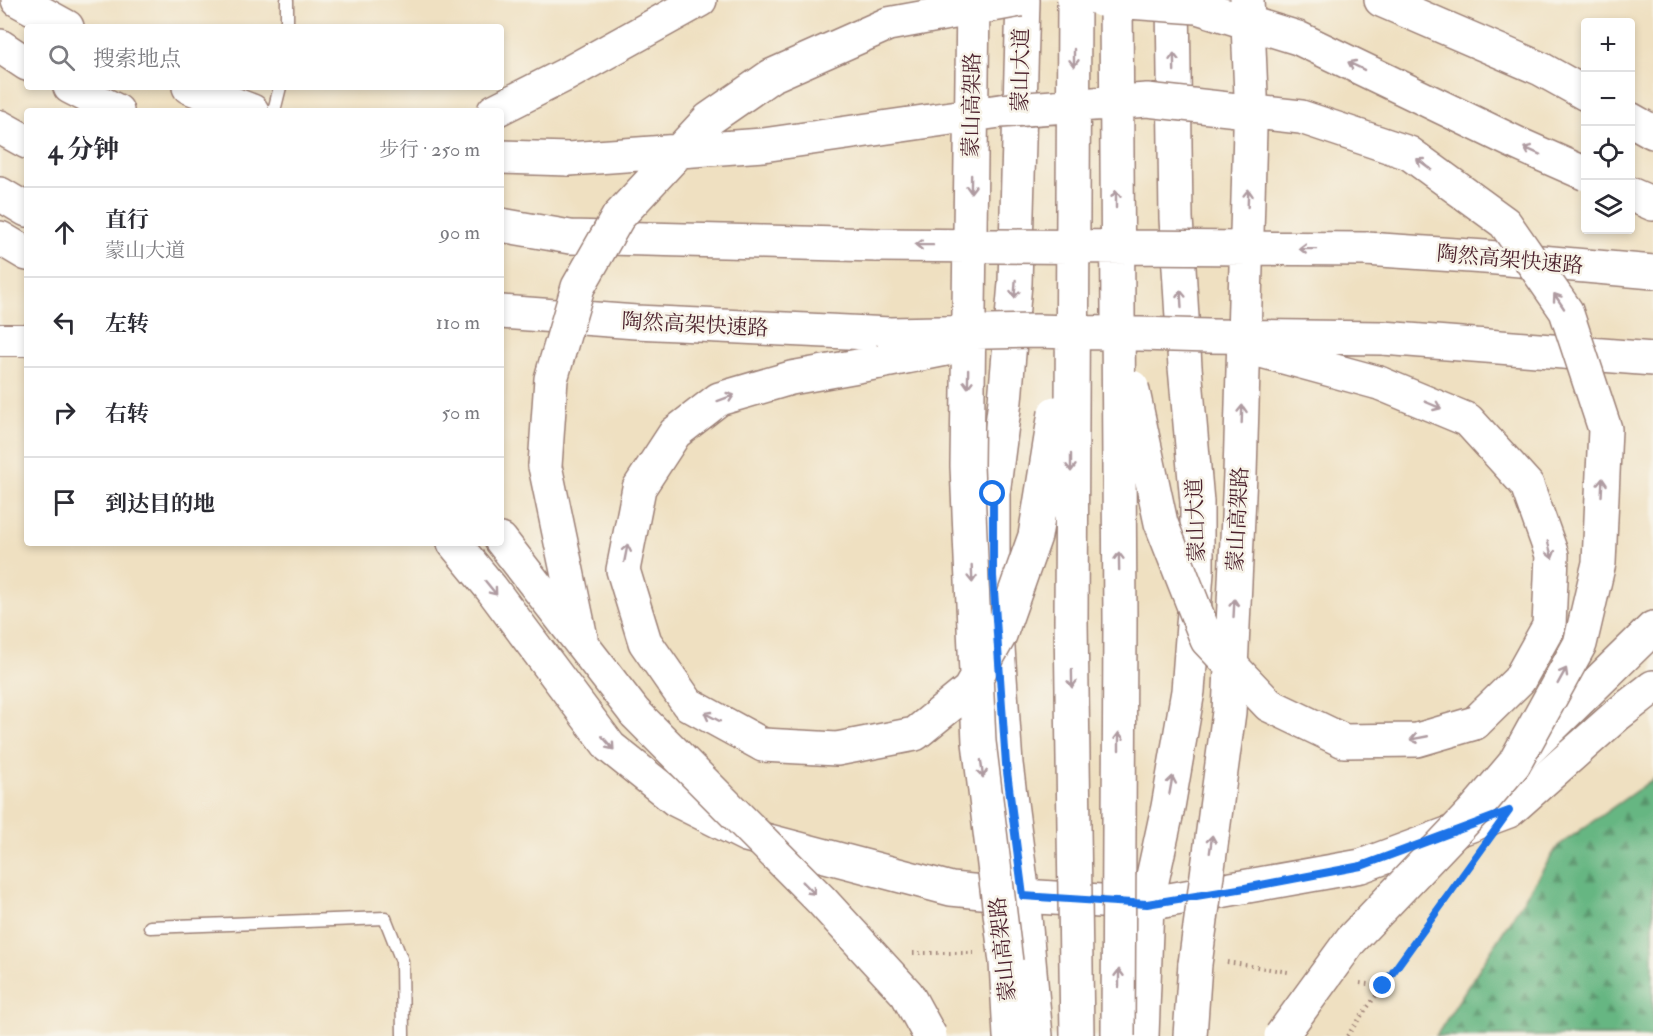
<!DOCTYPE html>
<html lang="zh">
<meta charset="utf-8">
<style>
:root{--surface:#fff;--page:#f7f7f7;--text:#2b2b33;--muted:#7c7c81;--line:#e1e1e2}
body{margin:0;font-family:"IM FELL Double Pica","Noto Serif SC",serif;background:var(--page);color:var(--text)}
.controls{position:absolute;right:18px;top:18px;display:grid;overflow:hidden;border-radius:6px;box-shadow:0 3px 9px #0003}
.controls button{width:54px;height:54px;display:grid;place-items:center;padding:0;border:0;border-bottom:2px solid var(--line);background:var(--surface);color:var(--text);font:30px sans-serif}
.stop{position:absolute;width:18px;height:18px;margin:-14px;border:4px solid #1a73e8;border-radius:50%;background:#fff}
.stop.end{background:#1a73e8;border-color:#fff;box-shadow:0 2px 6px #0008}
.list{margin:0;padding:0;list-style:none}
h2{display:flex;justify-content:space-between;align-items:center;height:78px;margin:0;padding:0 24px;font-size:26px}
h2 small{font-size:20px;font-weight:400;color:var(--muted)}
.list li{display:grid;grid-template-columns:39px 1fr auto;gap:18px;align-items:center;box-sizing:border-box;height:90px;padding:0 24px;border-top:2px solid var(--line)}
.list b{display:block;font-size:22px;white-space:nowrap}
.list p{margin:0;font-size:20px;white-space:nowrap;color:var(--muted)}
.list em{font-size:20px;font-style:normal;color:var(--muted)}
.icon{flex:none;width:33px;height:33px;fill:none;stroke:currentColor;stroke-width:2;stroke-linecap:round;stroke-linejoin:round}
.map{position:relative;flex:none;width:1653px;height:1036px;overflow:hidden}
.search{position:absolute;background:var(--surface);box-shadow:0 3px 9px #0003;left:24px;top:24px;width:480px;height:66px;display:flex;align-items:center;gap:15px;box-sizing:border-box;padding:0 21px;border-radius:6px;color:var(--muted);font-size:22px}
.panel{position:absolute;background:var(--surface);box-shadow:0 3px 9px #0003;left:24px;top:108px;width:480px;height:438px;border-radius:6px}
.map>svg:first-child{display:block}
.forest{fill:url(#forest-firs);stroke:#586a56;stroke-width:1.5}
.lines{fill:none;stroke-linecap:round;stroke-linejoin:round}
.service-casing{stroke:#9c8076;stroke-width:15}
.tertiary-casing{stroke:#9c8076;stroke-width:34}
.secondary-casing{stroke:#9c8076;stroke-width:36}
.trunk-casing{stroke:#9c8076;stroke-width:36}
.path{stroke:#9c8076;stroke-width:4;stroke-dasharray:1.5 4.5;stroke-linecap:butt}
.service{stroke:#fff;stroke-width:12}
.tertiary{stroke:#fff;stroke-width:32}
.secondary{stroke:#fff;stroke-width:33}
.trunk{stroke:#fff;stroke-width:33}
.trunk-bridge-casing{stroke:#9c8076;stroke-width:36;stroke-linecap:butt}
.trunk-bridge{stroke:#fff;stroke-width:33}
.oneway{stroke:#ae9aa0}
.route{stroke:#1a73e8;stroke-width:8}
.labels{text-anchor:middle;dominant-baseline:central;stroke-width:5;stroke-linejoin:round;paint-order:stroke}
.street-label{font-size:21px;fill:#4a1f2b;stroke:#f7f3e8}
</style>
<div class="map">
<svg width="1653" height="1036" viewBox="0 0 1653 1036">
<defs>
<pattern id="forest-firs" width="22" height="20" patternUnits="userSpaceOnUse" patternTransform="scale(1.5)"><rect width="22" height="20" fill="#66b682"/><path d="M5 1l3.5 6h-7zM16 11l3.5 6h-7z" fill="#56936b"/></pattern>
</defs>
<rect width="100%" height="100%" fill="#f7f3e8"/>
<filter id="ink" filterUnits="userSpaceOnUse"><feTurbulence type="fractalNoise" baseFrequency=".0167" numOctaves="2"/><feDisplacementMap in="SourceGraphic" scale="12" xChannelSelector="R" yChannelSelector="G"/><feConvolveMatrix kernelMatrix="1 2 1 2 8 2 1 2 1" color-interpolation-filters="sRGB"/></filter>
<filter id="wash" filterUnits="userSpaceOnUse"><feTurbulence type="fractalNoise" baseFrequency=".008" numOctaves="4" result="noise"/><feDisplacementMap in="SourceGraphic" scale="24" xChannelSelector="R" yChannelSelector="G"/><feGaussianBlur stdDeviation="1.35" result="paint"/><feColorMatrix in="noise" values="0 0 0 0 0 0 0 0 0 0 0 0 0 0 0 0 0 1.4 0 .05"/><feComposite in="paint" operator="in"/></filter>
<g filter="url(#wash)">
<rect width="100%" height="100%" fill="#efe0c1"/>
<path class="forest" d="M1653 779V1036H1436L1558 846Z"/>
</g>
<g filter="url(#ink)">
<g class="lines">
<defs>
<path id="service" d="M287 27V0
M274 111 280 87
M150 927 385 918 402 961 403 1036"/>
<path id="tertiary" d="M0 340H27"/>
<path id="secondary" d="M1023 0 1015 283 1005 401 993 494V576L1006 764 1023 896 1036 1036
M1381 0 1541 69 1586 94
M189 87 252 111
M494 111 565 75 700 0
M1630 119 1653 132
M0 238 27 254
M454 543 491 588 610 747 676 800 746 835 951 889 1023 896 1147 904 1361 866 1509 811 1617 715 1653 687
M1142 1036 1147 904 1168 807 1188 691 1197 572V502L1185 367 1176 218 1173 0"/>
<path id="trunk" d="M18 0 67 27
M0 46 27 64
M70 87 117 111
M0 127 27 142
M501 157 569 159
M0 194 27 210
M1630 194 1653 204
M501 225 570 237 877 245
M1366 249 1485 257 1653 272
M501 312 636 322 890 334
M1383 338 1653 359
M1379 383 1468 420 1527 485 1552 555 1549 626 1519 680 1475 723
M545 466 581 638
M501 540 635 713
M763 745 688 704 645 642 623 570 639 488 675 433 719 399 791 378 880 362
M1524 754 1653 628
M1006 962 1010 1036
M1190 1036 1195 964"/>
</defs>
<use href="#service" class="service-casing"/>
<use href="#tertiary" class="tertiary-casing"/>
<use href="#secondary" class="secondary-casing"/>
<use href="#trunk" class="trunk-casing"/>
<path class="path" d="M913 953H974
M1227 962 1288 972
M1360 983 1383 986
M1347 1036 1471 863"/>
<use href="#service" class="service"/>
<use href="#tertiary" class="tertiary"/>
<use href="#secondary" class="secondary"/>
<use href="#trunk" class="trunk"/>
<defs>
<path id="trunk-bridge" d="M973 0 967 466 979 742 1006 962
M1074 0 1071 621 1077 1036
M1101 0 1197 7 1298 38 1518 144 1586 174
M1116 0 1120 620 1118 1036
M569 159 763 145 1000 111 1147 100 1301 117 1409 153 1505 223 1566 311 1605 429 1599 563 1580 644 1514 764 1474 811 1351 940 1281 1036
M877 245 1366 249
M890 334 1036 331 1209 336 1383 338
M1254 349 1379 383
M880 362 946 349
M1132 387 1161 523 1207 640 1269 705 1344 741 1417 740 1475 723
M545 466 551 379 578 287 618 217 709 119 771 76 888 24 1020 0
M635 713 821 900 907 994 930 1036
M763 745 837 749 915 734 969 690 1000 635 1035 536 1055 413
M1195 964 1229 712 1240 474 1251 95 1247 0"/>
</defs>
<use href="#trunk-bridge" class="trunk-bridge-casing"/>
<use href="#trunk-bridge" class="trunk-bridge"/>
</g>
<defs><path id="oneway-shaft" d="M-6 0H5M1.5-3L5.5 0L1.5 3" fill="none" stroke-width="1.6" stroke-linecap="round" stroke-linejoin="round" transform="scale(1.5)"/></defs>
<g class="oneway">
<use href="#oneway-shaft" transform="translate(1074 58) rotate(90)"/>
<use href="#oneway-shaft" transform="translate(1174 62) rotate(-91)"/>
<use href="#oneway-shaft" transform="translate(1356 66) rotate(-154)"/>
<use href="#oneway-shaft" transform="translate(1532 151) rotate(-156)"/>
<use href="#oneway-shaft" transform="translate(1424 164) rotate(-144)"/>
<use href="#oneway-shaft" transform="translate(971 184) rotate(91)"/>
<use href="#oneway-shaft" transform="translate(1248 198) rotate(-88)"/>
<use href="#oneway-shaft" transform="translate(1116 199) rotate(-90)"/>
<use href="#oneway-shaft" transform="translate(924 245) rotate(-179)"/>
<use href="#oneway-shaft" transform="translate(1308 249) rotate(-179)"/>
<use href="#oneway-shaft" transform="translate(1015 289) rotate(94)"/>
<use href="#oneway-shaft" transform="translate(1181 299) rotate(-93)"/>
<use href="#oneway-shaft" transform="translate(1559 301) rotate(-124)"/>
<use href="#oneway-shaft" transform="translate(968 379) rotate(91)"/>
<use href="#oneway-shaft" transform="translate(726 398) rotate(-20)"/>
<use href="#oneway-shaft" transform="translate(1433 405) rotate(23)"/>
<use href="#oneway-shaft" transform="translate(1242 414) rotate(-88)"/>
<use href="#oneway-shaft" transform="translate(1071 463) rotate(90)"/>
<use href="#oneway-shaft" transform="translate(1602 487) rotate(-87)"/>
<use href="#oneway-shaft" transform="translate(1550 550) rotate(75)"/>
<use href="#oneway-shaft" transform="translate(626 553) rotate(-79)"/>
<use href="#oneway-shaft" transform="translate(1119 561) rotate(-91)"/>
<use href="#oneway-shaft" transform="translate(972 574) rotate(88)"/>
<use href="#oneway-shaft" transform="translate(491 588) rotate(51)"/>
<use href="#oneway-shaft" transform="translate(1234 608) rotate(-87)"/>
<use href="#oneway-shaft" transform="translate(1562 676) rotate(-61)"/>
<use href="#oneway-shaft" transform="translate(1072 679) rotate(89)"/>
<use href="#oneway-shaft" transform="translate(712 717) rotate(-152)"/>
<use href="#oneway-shaft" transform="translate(1419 738) rotate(169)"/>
<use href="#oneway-shaft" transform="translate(1119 741) rotate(-90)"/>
<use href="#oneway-shaft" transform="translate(608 743) rotate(49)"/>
<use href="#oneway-shaft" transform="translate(982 769) rotate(83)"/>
<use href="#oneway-shaft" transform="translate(1171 785) rotate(-80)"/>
<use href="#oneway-shaft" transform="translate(1211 844) rotate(-82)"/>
<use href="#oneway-shaft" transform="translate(809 888) rotate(45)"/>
<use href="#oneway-shaft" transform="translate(1119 978) rotate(-90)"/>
</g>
</g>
<g class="lines" filter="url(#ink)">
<path class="route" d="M993 494V576L1006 764 1023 896 1147 904 1245 888 1361 866 1509 811 1383 986"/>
</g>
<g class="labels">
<g class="street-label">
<text transform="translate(1021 70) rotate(-89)">蒙山大道</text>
<text transform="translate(972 105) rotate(-89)">蒙山高架路</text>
<text transform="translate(1510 260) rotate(5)">陶然高架快速路</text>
<text transform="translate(695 325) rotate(3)">陶然高架快速路</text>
<text transform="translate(1238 519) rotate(-87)">蒙山高架路</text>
<text transform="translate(1196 520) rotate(-92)">蒙山大道</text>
<text transform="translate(1003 949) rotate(-96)">蒙山高架路</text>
</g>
</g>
</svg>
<div class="controls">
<button>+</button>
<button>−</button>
<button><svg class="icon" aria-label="locate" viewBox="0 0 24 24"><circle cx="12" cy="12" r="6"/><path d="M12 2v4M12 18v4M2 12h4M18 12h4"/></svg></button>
<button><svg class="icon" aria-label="layers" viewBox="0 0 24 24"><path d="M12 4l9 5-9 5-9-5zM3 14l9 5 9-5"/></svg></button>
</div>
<div class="stop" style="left:993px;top:494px"></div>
<div class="stop end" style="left:1383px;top:986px"></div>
<div class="search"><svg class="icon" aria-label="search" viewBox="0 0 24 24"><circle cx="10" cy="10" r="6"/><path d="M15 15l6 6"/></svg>搜索地点</div>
<section class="panel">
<h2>4 分钟<small>步行 · 250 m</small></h2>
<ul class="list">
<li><svg class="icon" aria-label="ahead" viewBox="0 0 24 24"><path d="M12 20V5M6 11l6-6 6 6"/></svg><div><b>直行</b><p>蒙山大道</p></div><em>90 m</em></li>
<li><svg class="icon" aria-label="left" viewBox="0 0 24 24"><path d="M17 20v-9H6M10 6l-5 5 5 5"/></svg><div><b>左转</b></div><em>110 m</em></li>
<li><svg class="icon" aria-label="right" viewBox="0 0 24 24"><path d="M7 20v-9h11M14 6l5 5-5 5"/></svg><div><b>右转</b></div><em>50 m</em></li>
<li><svg class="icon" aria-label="arrive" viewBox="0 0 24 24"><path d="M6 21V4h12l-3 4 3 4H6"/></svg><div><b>到达目的地</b></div></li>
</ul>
</section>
</div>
